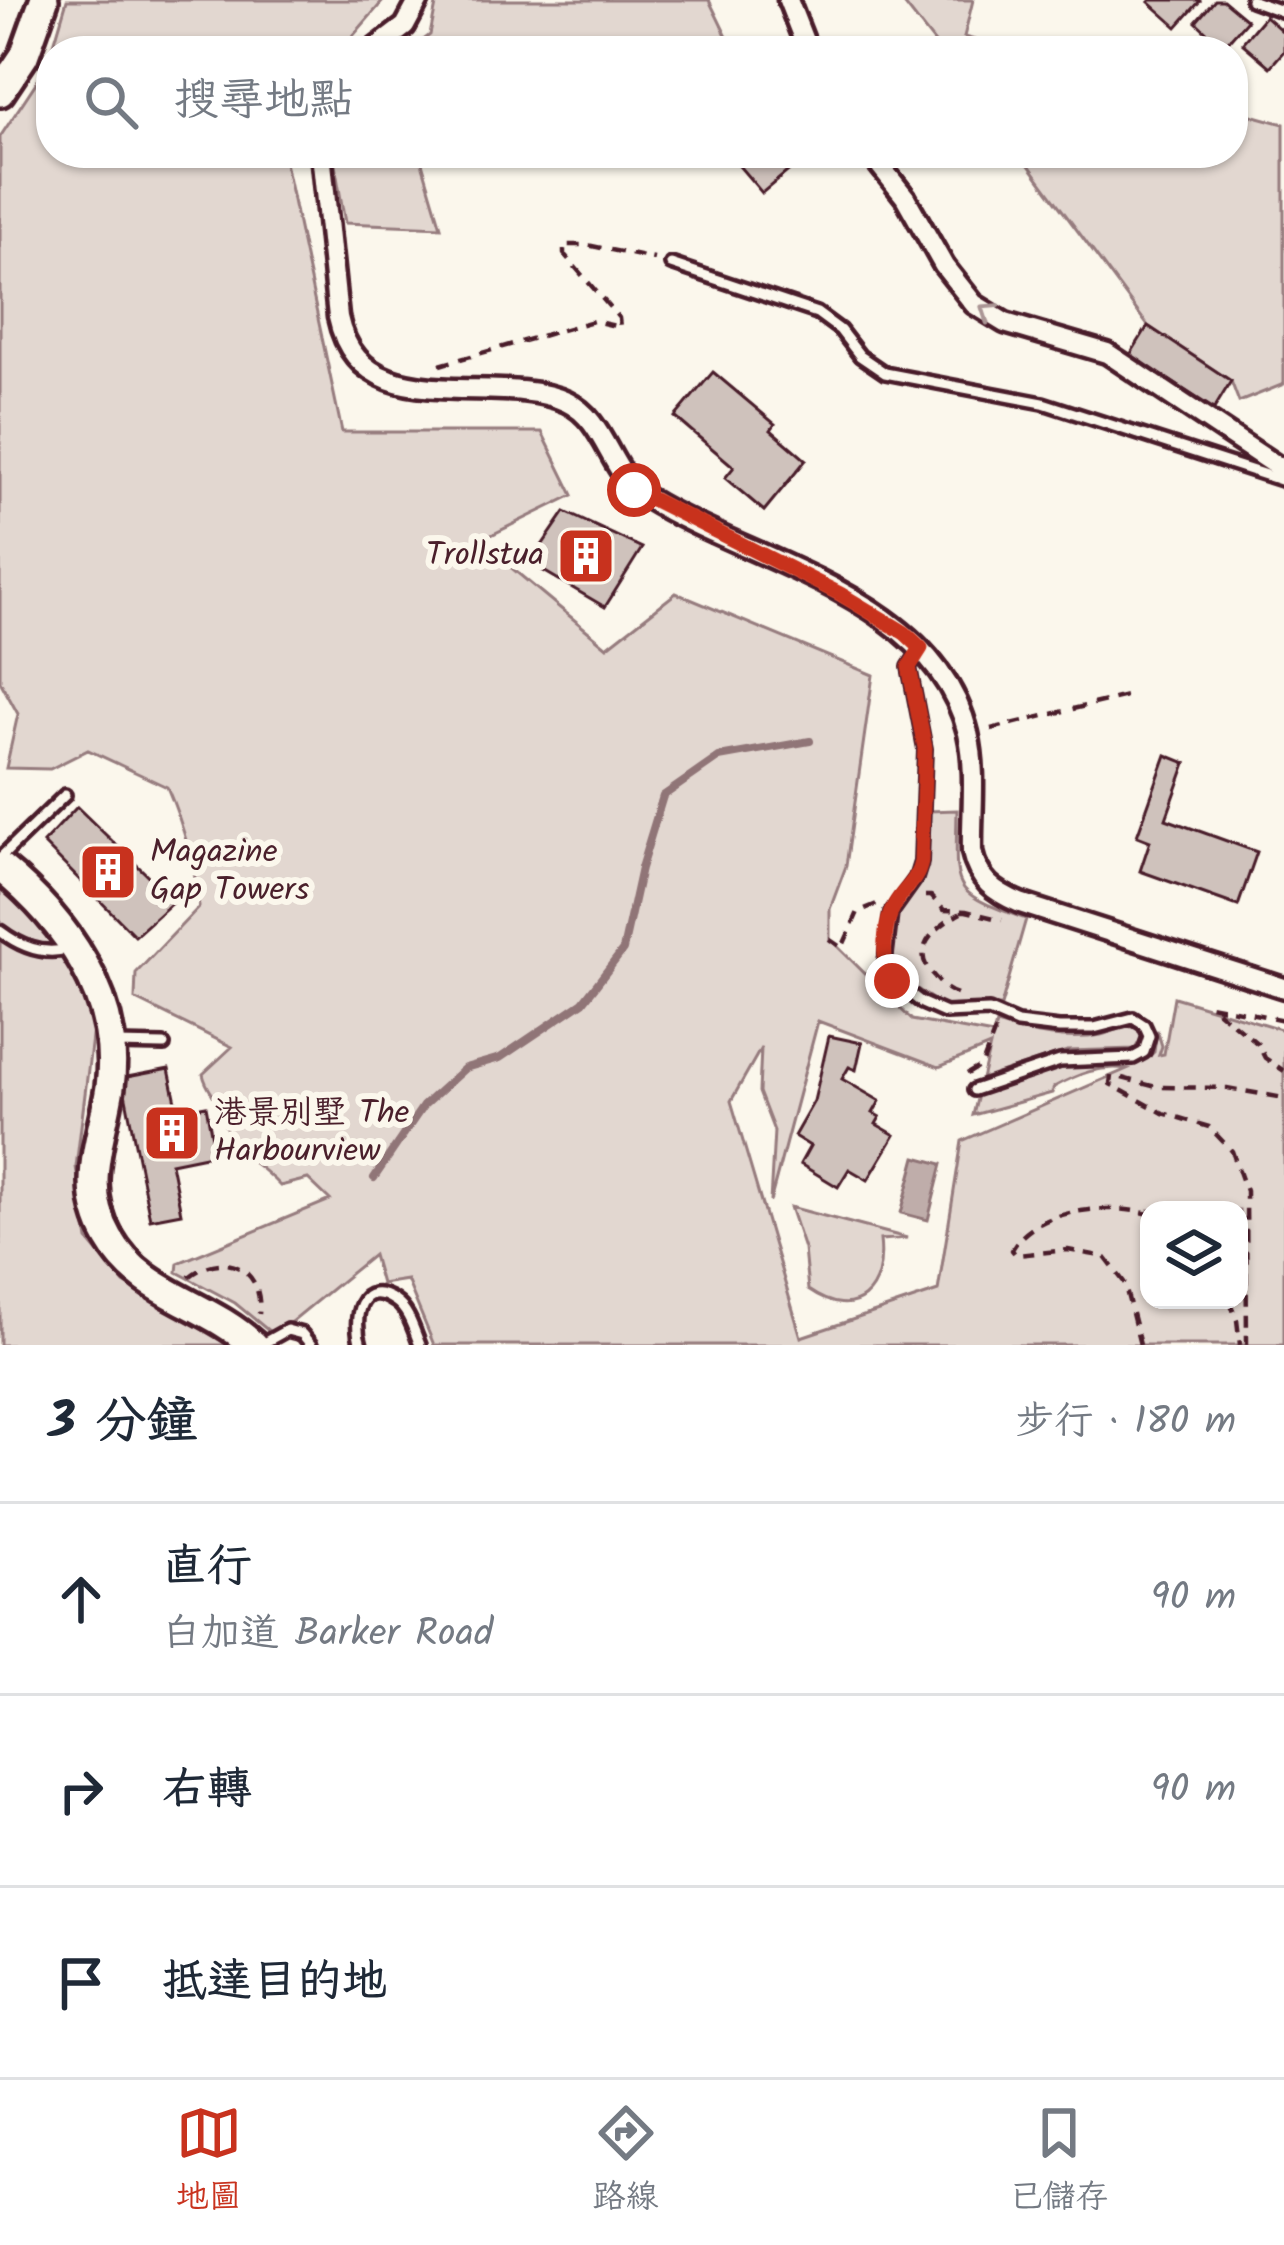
<!DOCTYPE html>
<html lang="zh-TW">
<meta charset="utf-8">
<style>
:root{--surface:#fff;--page:#f2f2f3;--text:#1f2937;--muted:#747a83;--line:#e0e1e3;--accent:#c8321e}
body{margin:0;font-family:Kalam,"LXGW WenKai TC",sans-serif;background:var(--page);color:var(--text)}
.controls{position:absolute;right:36px;bottom:36px;display:grid;overflow:hidden;border-radius:24px;box-shadow:0 3px 9px #0004}
.controls button{width:108px;height:108px;display:grid;place-items:center;padding:0;border:0;border-bottom:3px solid var(--line);background:var(--surface);color:var(--text);font:60px sans-serif}
.stop{position:absolute;width:36px;height:36px;margin:-27px;border:9px solid #c8321e;border-radius:50%;background:#fff}
.stop.end{background:#c8321e;border-color:#fff;box-shadow:0 3px 12px #0008}
.list{margin:0;padding:0;list-style:none}
h2{display:flex;justify-content:space-between;align-items:center;height:156px;margin:0;padding:0 48px;font-size:51px}
h2 small{font-size:39px;font-weight:400;color:var(--muted)}
.list li{display:grid;grid-template-columns:78px 1fr auto;gap:36px;align-items:center;box-sizing:border-box;height:192px;padding:0 48px;border-top:3px solid var(--line)}
.list b{display:block;font-size:45px;white-space:nowrap}
.list p{margin:0;font-size:39px;white-space:nowrap;color:var(--muted)}
.list em{font-size:39px;font-style:normal;color:var(--muted)}
.icon{flex:none;width:66px;height:66px;fill:none;stroke:currentColor;stroke-width:2;stroke-linecap:round;stroke-linejoin:round}
.map{position:relative;flex:none;width:1284px;height:1345px;overflow:hidden}
.search{position:absolute;background:var(--surface);box-shadow:0 3px 9px #0004;left:36px;right:36px;top:36px;height:132px;display:flex;align-items:center;gap:30px;box-sizing:border-box;padding:0 42px;border-radius:48px;color:var(--muted);font-size:45px}
.sheet{height:732px;background:var(--surface)}
nav{display:flex;justify-content:space-around;align-items:center;box-sizing:border-box;height:168px;border-top:3px solid var(--line);background:var(--surface);font-size:33px;color:var(--muted)}
nav a{display:grid;justify-items:center;gap:6px}
nav .on{color:var(--accent)}
.map>svg:first-child{display:block}
.green{fill:#e2d7d0;stroke:#967b7e;stroke-width:3;fill-rule:evenodd}
.water{fill:#bfadaa;stroke:#907477;stroke-width:3}
.lines{fill:none;stroke-linecap:round;stroke-linejoin:round}
.stream{stroke:#907477;stroke-width:8}
.building{fill:#cfc2bc;stroke:#4a1f2b;stroke-width:3}
.service-casing{stroke:#4a1f2b;stroke-width:18}
.minor-casing{stroke:#4a1f2b;stroke-width:27}
.secondary-casing{stroke:#4a1f2b;stroke-width:36}
.path{stroke:#4a1f2b;stroke-width:4.5;stroke-dasharray:12 9;stroke-linecap:butt}
.service{stroke:#fbf7ec;stroke-width:9}
.minor{stroke:#fbf7ec;stroke-width:18}
.secondary{stroke:#fbf7ec;stroke-width:27}
.oneway{stroke:#ab9695}
.route{stroke:#c8321e;stroke-width:15}
.labels{text-anchor:middle;dominant-baseline:central;stroke-width:12;stroke-linejoin:round;paint-order:stroke}
.poi-label{font-size:33px;fill:#4a1f2b;stroke:#fbf7ec;text-anchor:start}
</style>
<div class="map">
<svg width="1284" height="1345" viewBox="0 0 1284 1345">
<rect width="100%" height="100%" fill="#fbf7ec"/>
<filter id="ink" filterUnits="userSpaceOnUse"><feTurbulence type="fractalNoise" baseFrequency=".00833" numOctaves="2"/><feDisplacementMap in="SourceGraphic" scale="24" xChannelSelector="R" yChannelSelector="G"/><feConvolveMatrix kernelMatrix="1 2 1 2 8 2 1 2 1" color-interpolation-filters="sRGB"/></filter>
<g filter="url(#ink)">
<path class="green" d="M67 0H384L340 51H52Z
M437 0H709L728 39 717 51H409L430 35Z
M901 0H973L964 37 1015 51H941Z
M51 53V153H283L342 432H542L573 495 479 541 607 647 676 593 873 675 846 866 830 909V939L912 1020 993 1035 996 1024C1028 1033 1068 1042 1101 1035 1115 1032 1123 1025 1138 1027L1143 1035 1135 1049 1067 1051 982 1079 990 1046 939 1067 818 1021 770 1202 774 1131 759 1092 761 1048 731 1101 801 1337 938 1291 962 1141 1127 1069C1100 1065 1078 1074 1054 1087L1052 1093 973 1115 978 1095C1016 1079 1057 1061 1099 1061 1121 1061 1137 1069 1154 1052L1157 1030 1162 1046 1159 1055 1164 1054 1174 997 1284 1030V1345H434L407 1280 381 1284 373 1255 285 1327 270 1332 235 1303 177 1272 178 1263 330 1200 308 1179 280 1186C247 1151 234 1161 220 1109 216 1096 206 1089 203 1074L232 1047 135 999 136 973 199 907C195 864 184 827 167 787L88 750 50 769 6 768 18 714 0 681V137L43 72ZM1149 1210H1239V1300H1149Z
M1233 110 1284 124V384L1239 402 1231 381 1148 326 1020 153H1233Z
M333 153H425L420 156 441 227 345 223Z
M957 810C956 891 947 891 1026 919L1001 1006H943L897 976 892 955 898 912 928 867 925 839 928 811Z
M0 864 19 877 91 1000 93 1029 76 1167 88 1240 124 1283 228 1345H0Z
M790 1207 907 1238 880 1240C886 1290 857 1324 808 1290L804 1249Z"/>
<path class="water" d="M916 1157 942 1164 928 1220 901 1213Z"/>
<g class="lines">
<path class="stream" d="M374 1178 423 1106 465 1068 500 1058 583 1002 623 950 641 868 663 796 719 757 810 741"/>
</g>
<path class="building" d="M1151 0H1199L1200 1 1177 27 1149 2Z
M1215 0H1223L1247 20 1223 47 1196 22Z
M1265 16 1284 33V51L1270 67 1242 43Z
M728 153H810L762 193Z
M1148 326 1231 381 1214 409 1130 355Z
M713 372 775 424 771 430 806 460 764 511 725 478 734 467 675 417Z
M565 512 642 548 605 607 530 563Z
M1166 755 1186 763 1166 819 1257 852 1238 906 1140 871 1150 841 1137 836Z
M77 807 174 901 135 936 43 843Z
M829 1036 862 1043 856 1070 849 1067 842 1079 880 1101 873 1113 880 1117 876 1124 895 1135 868 1180 849 1169 838 1187 800 1164 810 1146 794 1136 814 1101Z
M169 1069 178 1111 206 1106 215 1154 171 1163 181 1213 150 1219 122 1078Z"/>
<g class="lines">
<defs>
<path id="service" d="M1251 0 1284 12
M671 264 817 313 840 330 860 356 885 373 1043 403 1284 481
M920 650 909 667 925 749 921 862 916 878 891 913 885 962 889 977 922 1003 945 1013 989 1011 1017 1023 1059 1028H1094L1133 1018 1144 1025 1149 1036 1144 1052 1133 1058 1060 1061 974 1090
M0 858 65 795
M0 931C20 946 42 956 67 949
M116 1044 164 1045
M260 1345 287 1330 302 1334 311 1345
M361 1345C352 1318 360 1277 395 1301 409 1310 414 1331 420 1345"/>
<path id="minor" d="M788 0 808 51
M372 51 405 26 419 0
M321 153 338 317C361 427 495 368 567 402 607 421 609 475 647 498 752 563 934 595 968 733 977 772 971 812 972 852 978 880 994 892 1020 903L1284 988
M870 153 905 197 944 266 974 304 1005 323 1107 353 1284 471"/>
<path id="secondary" d="M0 92 24 56 44 0
M0 867C65 920 122 998 110 1087 102 1140 79 1186 109 1238 141 1295 207 1302 253 1345"/>
</defs>
<use href="#service" class="service-casing"/>
<use href="#minor" class="minor-casing"/>
<use href="#secondary" class="secondary-casing"/>
<path class="path" d="M440 365 593 321 620 327 619 318 564 254V245H587L654 259
M991 729 1130 695
M925 896H931L944 910 966 911 1002 920
M829 939 842 948 858 912 879 903
M957 994C945 990 941 984 933 975 908 949 937 926 961 913
M1284 1020 1210 1005 1258 1044 1265 1058 1284 1071
M967 1074 982 1065 995 1031
M1111 1076 1110 1084 1163 1113 1209 1127 1232 1151 1246 1191 1247 1345
M1122 1078 1156 1087 1227 1088 1284 1098
M189 1277C224 1249 264 1268 259 1314
M1229 1300 1237 1320 1240 1345
M1140 1345 1124 1282 1105 1257 1068 1250 1016 1255 1012 1250C1034 1208 1109 1203 1149 1214"/>
<use href="#service" class="service"/>
<use href="#minor" class="minor"/>
<use href="#secondary" class="secondary"/>
</g>
<defs><path id="oneway-chevron" d="M-2-3.5L2.5 0L-2 3.5" fill="none" stroke-width="1.6" stroke-linecap="round" stroke-linejoin="round" transform="scale(3)"/></defs>
<use class="oneway" href="#oneway-chevron" transform="translate(988 311) rotate(-146)"/>
</g>
<g class="lines" filter="url(#ink)">
<path class="route" d="M634 490 840 594 905 633 921 648 909 667 925 748 921 862C917 882 904 888 895 904 884 922 880 964 892 981"/>
</g>
<defs>
<symbol id="building-square" viewBox="-11 -11 22 22"><rect x="-9" y="-9" width="18" height="18" rx="4" fill="#c8321e" stroke="#fbf7ec"/><path d="M-4-6H4V6H1V3H-1V6H-4ZM-2.5-4.3h1.7v1.8h-1.7ZM.8-4.3h1.7v1.8H.8ZM-2.5-1h1.7V.8h-1.7ZM.8-1h1.7V.8H.8Z" fill="#fff"/></symbol>
</defs>
<g fill-rule="evenodd">
<use href="#building-square" x="553" y="523" width="66" height="66"/>
<use href="#building-square" x="75" y="839" width="66" height="66"/>
<use href="#building-square" x="139" y="1100" width="66" height="66"/>
</g>
<g class="labels">
<g class="poi-label">
<text x="544" y="556" text-anchor="end">Trollstua</text>
<text x="150" y="853">Magazine<tspan x="150" dy="38">Gap Towers</tspan></text>
<text x="214" y="1114">港景別墅 The<tspan x="214" dy="38">Harbourview</tspan></text>
</g>
</g>
</svg>
<div class="controls">
<button><svg class="icon" aria-label="layers" viewBox="0 0 24 24"><path d="M12 4l9 5-9 5-9-5zM3 14l9 5 9-5"/></svg></button>
</div>
<div class="stop" style="left:634px;top:490px"></div>
<div class="stop end" style="left:892px;top:981px"></div>
<div class="search"><svg class="icon" aria-label="search" viewBox="0 0 24 24"><circle cx="10" cy="10" r="6"/><path d="M15 15l6 6"/></svg>搜尋地點</div>
</div>
<section class="sheet">
<h2>3 分鐘<small>步行 · 180 m</small></h2>
<ul class="list">
<li><svg class="icon" aria-label="ahead" viewBox="0 0 24 24"><path d="M12 20V5M6 11l6-6 6 6"/></svg><div><b>直行</b><p>白加道 Barker Road</p></div><em>90 m</em></li>
<li><svg class="icon" aria-label="right" viewBox="0 0 24 24"><path d="M7 20v-9h11M14 6l5 5-5 5"/></svg><div><b>右轉</b></div><em>90 m</em></li>
<li><svg class="icon" aria-label="arrive" viewBox="0 0 24 24"><path d="M6 21V4h12l-3 4 3 4H6"/></svg><div><b>抵達目的地</b></div></li>
</ul>
</section>
<nav>
<a class="on"><svg class="icon" aria-label="map" viewBox="0 0 24 24"><path d="M3 6l6-2 6 2 6-2v14l-6 2-6-2-6 2zM9 4v14M15 6v14"/></svg>地圖</a>
<a><svg class="icon" aria-label="directions" viewBox="0 0 24 24"><path d="M12 3l9 9-9 9-9-9zM9 14v-3h6M13 9l2 2-2 2"/></svg>路線</a>
<a><svg class="icon" aria-label="saved" viewBox="0 0 24 24"><path d="M7 4h10v16l-5-4-5 4z"/></svg>已儲存</a>
</nav>
